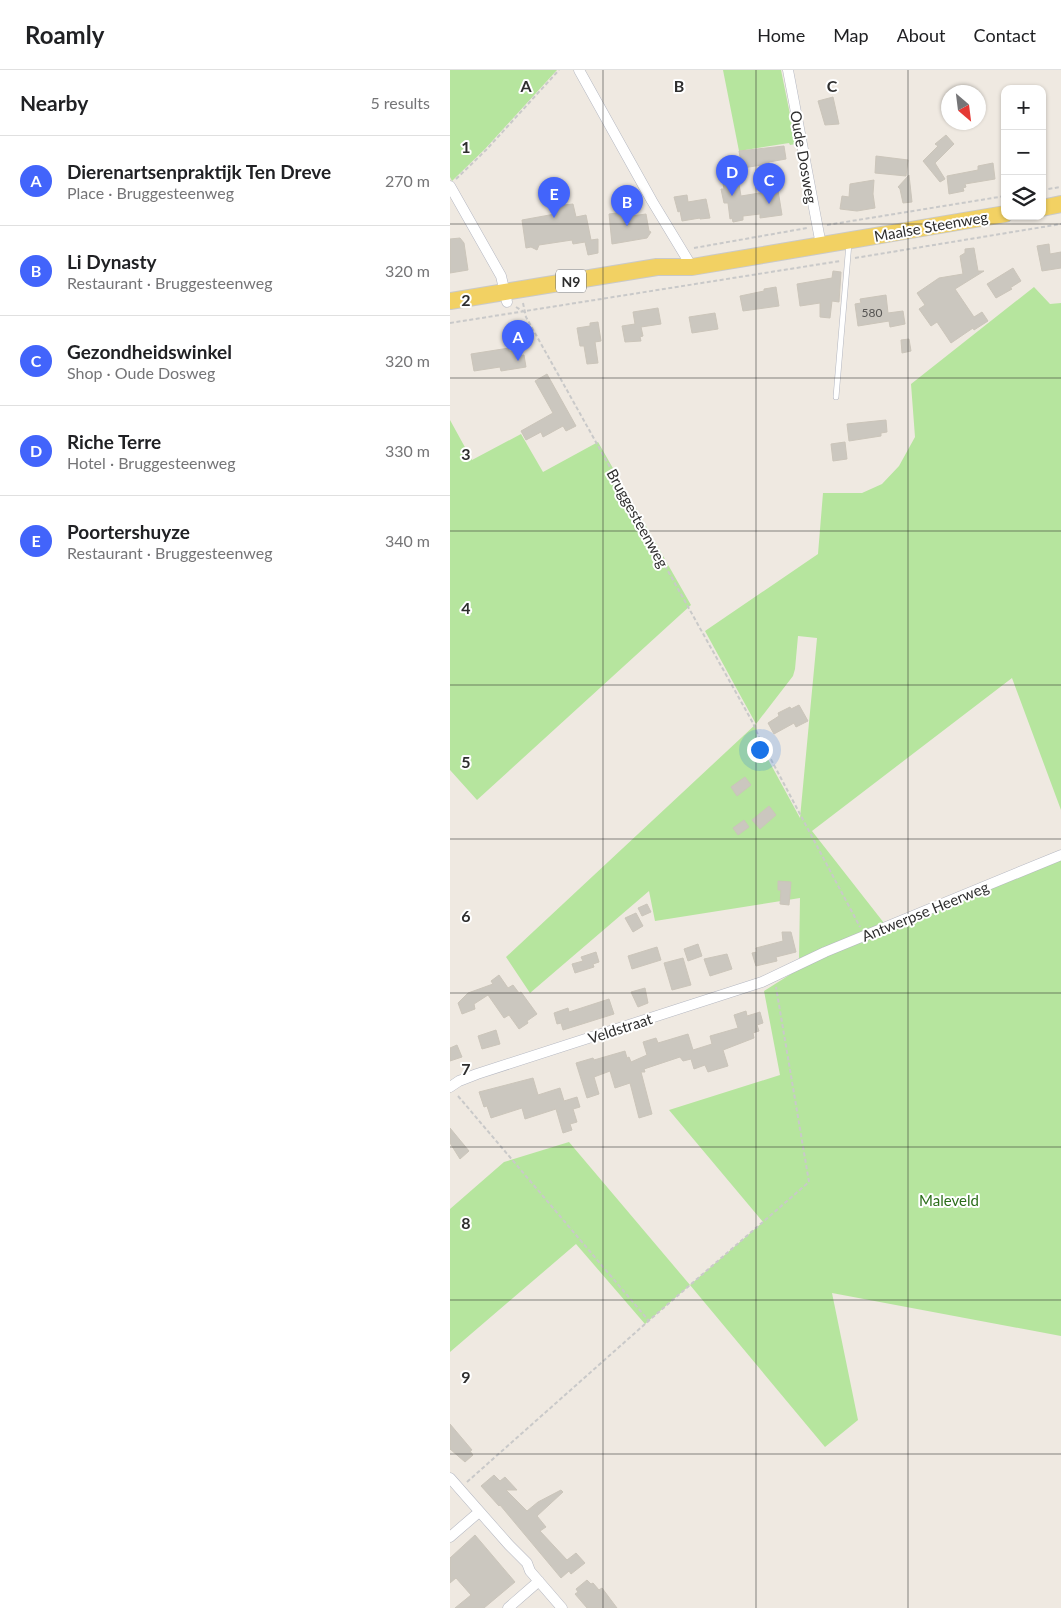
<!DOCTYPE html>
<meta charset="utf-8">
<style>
:root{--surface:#fff;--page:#f2f2f2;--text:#202124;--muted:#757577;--line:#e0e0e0;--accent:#4264fb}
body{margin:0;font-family:Lato,sans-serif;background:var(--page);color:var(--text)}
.controls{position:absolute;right:15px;top:15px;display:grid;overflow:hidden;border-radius:10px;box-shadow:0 1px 4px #0004}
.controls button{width:45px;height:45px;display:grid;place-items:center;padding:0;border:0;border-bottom:1px solid var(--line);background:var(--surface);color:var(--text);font:25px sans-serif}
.compass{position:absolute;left:491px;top:15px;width:45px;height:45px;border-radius:50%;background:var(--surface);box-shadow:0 1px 4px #0004;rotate:152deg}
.you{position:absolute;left:309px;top:679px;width:18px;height:18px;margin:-12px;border:4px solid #fff;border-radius:50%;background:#1a73e8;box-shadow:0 0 0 8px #1a73e833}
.badge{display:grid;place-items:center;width:32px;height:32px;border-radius:50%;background:var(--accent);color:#fff;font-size:16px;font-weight:700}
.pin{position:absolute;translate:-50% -41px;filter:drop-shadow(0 1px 2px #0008)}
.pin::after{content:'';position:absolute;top:26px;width:18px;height:15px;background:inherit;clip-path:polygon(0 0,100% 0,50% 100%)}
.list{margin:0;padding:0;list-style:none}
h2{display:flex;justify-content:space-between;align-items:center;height:65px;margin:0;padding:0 20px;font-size:21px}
h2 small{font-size:16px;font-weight:400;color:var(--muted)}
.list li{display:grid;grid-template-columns:32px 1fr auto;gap:15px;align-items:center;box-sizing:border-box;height:90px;padding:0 20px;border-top:1px solid var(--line)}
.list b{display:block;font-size:19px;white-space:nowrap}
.list p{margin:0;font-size:16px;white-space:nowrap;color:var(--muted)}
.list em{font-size:16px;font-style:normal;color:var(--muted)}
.icon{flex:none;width:28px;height:28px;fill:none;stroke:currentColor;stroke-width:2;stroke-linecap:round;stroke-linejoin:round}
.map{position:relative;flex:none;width:611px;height:1538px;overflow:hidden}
header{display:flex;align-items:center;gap:30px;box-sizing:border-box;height:70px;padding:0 25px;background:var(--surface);border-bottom:1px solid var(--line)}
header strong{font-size:24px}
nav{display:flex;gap:28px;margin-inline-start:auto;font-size:18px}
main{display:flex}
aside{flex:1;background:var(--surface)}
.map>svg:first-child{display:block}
.green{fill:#b6e59e;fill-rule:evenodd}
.building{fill:#cbc7bf;stroke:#cbc5ba}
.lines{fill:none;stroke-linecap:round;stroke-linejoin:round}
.lane-casing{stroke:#b4b7c1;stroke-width:6}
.street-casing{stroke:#b4b7c1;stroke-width:11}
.primary-casing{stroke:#c9c9c9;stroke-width:18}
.path{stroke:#c9c9c9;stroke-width:2;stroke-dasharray:4 2.5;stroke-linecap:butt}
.lane{stroke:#fff;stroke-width:5}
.street{stroke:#fff;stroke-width:10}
.primary{stroke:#f2d163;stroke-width:16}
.grid{fill:none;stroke:#2e2e2e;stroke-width:1;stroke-opacity:0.55}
.labels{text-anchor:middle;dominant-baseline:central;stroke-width:4;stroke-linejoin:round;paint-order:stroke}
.number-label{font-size:12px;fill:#555452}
.shield{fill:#fff;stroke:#6d6d6d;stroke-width:1}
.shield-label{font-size:14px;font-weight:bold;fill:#2e2e2e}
.street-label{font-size:15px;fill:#2e2e2e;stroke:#fff}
.park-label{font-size:15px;fill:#2c6e1b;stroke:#fff}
.grid-label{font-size:16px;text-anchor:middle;font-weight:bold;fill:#2e2e2e;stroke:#fff;stroke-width:4;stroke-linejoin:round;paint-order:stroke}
</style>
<header>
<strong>Roamly</strong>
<nav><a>Home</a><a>Map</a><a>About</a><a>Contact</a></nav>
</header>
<main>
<aside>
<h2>Nearby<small>5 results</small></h2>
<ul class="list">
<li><span class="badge">A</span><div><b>Dierenartsenpraktijk Ten Dreve</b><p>Place · Bruggesteenweg</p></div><em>270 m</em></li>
<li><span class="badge">B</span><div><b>Li Dynasty</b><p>Restaurant · Bruggesteenweg</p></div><em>320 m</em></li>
<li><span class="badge">C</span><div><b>Gezondheidswinkel</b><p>Shop · Oude Dosweg</p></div><em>320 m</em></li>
<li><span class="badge">D</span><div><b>Riche Terre</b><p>Hotel · Bruggesteenweg</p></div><em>330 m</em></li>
<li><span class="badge">E</span><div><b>Poortershuyze</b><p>Restaurant · Bruggesteenweg</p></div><em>340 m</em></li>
</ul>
</aside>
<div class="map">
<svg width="611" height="1538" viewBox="0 0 611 1538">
<rect width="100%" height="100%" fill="#efe9e1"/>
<path class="green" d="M0 0H107L35 79 2 111 0 107Z
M273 0H331L346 74 340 75 339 73 289 81Z
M584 217 600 234 611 233V740L562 608 362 761 434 853 611 785V1266L382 1223 408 1350 375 1377 240 1215 195 1254 126 1174 0 1282V1139L54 1092 119 1072 240 1215 313 1152 219 1040 330 1005 314 921 352 897 349 890 350 828 205 851 199 821 80 923 56 887 306 654 255 561 368 484 373 423H412L432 414 449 396 465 367 461 314ZM348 566 367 568 350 748 307 669 306 654 343 606 345 599Z
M0 350 22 390 71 364 93 402 148 372 241 535 27 730 0 700Z"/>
<path class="building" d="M383 27 389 54 375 55 368 31Z
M496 65 504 74 485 93 495 109 490 112 473 91 488 76 485 74Z
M334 76 336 89 319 92V94L292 98 289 81Z
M426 86 458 90 456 106 425 103Z
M543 93 545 109 515 114 516 117 513 118 514 121 499 124 497 106 528 100V96Z
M459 105 462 132 453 133 450 119 448 117Z
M288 108 291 126 328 120 332 145 310 148V144L293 146V150L283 152 282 148 280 149 278 133H274L271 119H274L273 114 277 113 276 111Z
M424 110 423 124 425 138 407 141 390 139 392 126 399 127 400 114Z
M112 119 114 135 123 134 126 147 136 145 141 170 148 169V183L138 185 135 172 123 174 122 170 89 175 87 180 81 177 76 178 72 150 105 144 103 133Z
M237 125 238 132 256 129 260 148 250 149V148L232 151 230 141 228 142 224 127Z
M174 142V147L196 144 199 161 201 162 197 168 162 174 159 144Z
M10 168 14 173 18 200 0 203V169Z
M599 174 600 184 611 182V198L592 201 587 176Z
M524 178 528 201H534L505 219 524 247 532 242 538 251 524 260 523 258 501 273 487 252 481 256 469 239 475 235 467 223 489 208 513 204 510 186 515 183V179Z
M563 198 571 211 560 218 562 219 546 228 537 214Z
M383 201 391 202 389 232 382 231 380 248 370 247V233L350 236 347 214 382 208Z
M326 217 329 236 293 241 290 226 314 221V219Z
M436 225 438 243 453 241 455 254 440 257 439 251 408 256 405 234 411 233 410 229Z
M208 238 211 254 191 257 193 266 190 267 191 271 175 272 172 256 185 254 183 242Z
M265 243 268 259 242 263 239 247Z
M148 252 151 271 145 272 148 293 137 294 134 276H130L127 258 140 256V253Z
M459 269 461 281 452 283 451 270Z
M59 278V281H63L64 286 74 285 76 297 51 301 50 297 24 301 21 284Z
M97 304 126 356 116 361 113 356 93 367 91 362 76 370 71 361 103 343 85 311Z
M436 350 437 362 431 363V366L399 371 397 354Z
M395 372 397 389 383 391 381 374Z
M349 635 358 651 346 657 344 653 324 664 318 653 329 646 328 643 340 637 341 639Z
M295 707 301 715 287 726 281 717Z
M319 736 326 745 310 759 302 750Z
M294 750 299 757 288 765 283 758Z
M328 811 341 812 339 835 330 834 331 820H328Z
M197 834 201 842 192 846 188 838Z
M186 843 193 856 183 862 175 848Z
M332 862H341L346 882 326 887 327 891 306 896 302 883 307 882 306 878 333 871Z
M248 874 252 886 238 891 234 879Z
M207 877 211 890 182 899 178 886Z
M146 882 149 892 143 894 144 897 125 903 122 894 133 891 131 887Z
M277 884 282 899 260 906 254 889Z
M233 888 241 915 222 920 214 893Z
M49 905 58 918 63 915 69 923 71 922 87 944 77 951 78 953 69 959 59 945 54 948 38 925 24 934 25 939 12 944 8 933 18 923 43 914 41 911Z
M195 918 198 933 188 937 181 922Z
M159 929 164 944 113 960 111 953 107 954 104 943 118 938 119 942Z
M296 941 297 946 310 942 313 953 307 955 309 961 303 963 304 968 273 980 278 996 258 1002 255 995 244 999 241 989 233 991 230 987 194 999 195 1002H191L202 1044 189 1048 180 1013 165 1018 160 1001 144 1007 149 1024 137 1028 126 993 143 988 144 990 175 981 177 988 179 987 181 992 197 985 193 972 206 968 208 973 238 964 243 980 262 974 260 966 288 958 284 945Z
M46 960 50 974 32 979 28 966Z
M7 975 12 987 0 991V978Z
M83 1008 88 1025 110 1018 114 1031 127 1027 130 1037 123 1039 127 1052 120 1054 122 1060 113 1063 106 1039 75 1049 72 1038 41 1048 37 1036 34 1037 29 1022Z
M0 1058 19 1081 10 1089 0 1073Z
M0 1354 22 1380 20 1381 23 1385 15 1392 0 1379Z
M44 1405 50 1411 55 1407 67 1420H56L77 1441 88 1432 111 1420 113 1422 87 1446 96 1457 90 1461 117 1490 126 1483 135 1493 121 1504 119 1501 111 1508 50 1435 49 1436 31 1416Z
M25 1465 65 1512 34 1538H5L21 1525 6 1508 0 1513V1488Z
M137 1510 141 1514 143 1513 149 1520 152 1518 167 1538H137L125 1524 128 1522 126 1519Z"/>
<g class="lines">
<defs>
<path id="lane" d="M386 327 399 173"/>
<path id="street" d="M129 0 202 131 242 197
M338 0 371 175
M0 116 51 206 57 232
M0 1017 9 1011 27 1004 312 912 375 882 611 785
M0 1408 59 1475 77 1493 80 1501 112 1538
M0 1467 29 1442
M58 1538 89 1511"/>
<path id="primary" d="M592 138 611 134
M0 231 207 197H242L555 144"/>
</defs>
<use href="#lane" class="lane-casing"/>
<use href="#street" class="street-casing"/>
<use href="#primary" class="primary-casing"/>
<path class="path" d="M6 109 36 80 109 0
M592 120 611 117
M377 155 555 126
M244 178 357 158
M405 188 611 154
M73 233 76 247 303 653 308 665 410 857
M66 237 74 242
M0 253 390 191
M8 1026 199 1251
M17 1412 195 1254 359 1112 326 917"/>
<use href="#lane" class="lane"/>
<use href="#street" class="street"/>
<use href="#primary" class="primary"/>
</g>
<path class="grid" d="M153 0V1538M306 0V1538M458 0V1538M0 154H611M0 308H611M0 461H611M0 615H611M0 769H611M0 923H611M0 1077H611M0 1230H611M0 1384H611"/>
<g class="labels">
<g class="number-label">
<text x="422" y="242">580</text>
</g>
<rect class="shield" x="106" y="199.5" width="30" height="23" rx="4"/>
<g class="shield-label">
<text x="121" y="211">N9</text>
</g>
<g class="street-label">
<text transform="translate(354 87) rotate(80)">Oude Dosweg</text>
<text transform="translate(481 156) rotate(-10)">Maalse Steenweg</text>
<text transform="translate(188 448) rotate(61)">Bruggesteenweg</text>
<text transform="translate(475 841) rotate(-22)">Antwerpse Heerweg</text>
<text transform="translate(170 958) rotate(-18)">Veldstraat</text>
</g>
<g class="park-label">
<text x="499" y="1130">Maleveld</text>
</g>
</g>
<g class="grid-label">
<text x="76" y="22">A</text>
<text x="229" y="22">B</text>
<text x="382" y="22">C</text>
<text x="16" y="83">1</text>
<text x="16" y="236">2</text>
<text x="16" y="390">3</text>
<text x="16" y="544">4</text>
<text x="16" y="698">5</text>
<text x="16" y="852">6</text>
<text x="16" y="1005">7</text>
<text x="16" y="1159">8</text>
<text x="16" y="1313">9</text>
</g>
</svg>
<div class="controls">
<button>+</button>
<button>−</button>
<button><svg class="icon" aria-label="layers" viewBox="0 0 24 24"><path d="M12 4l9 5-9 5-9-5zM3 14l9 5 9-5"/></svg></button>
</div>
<svg class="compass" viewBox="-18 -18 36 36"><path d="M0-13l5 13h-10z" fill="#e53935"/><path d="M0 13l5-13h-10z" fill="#757577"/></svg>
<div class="you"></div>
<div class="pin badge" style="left:68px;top:291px">A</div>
<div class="pin badge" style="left:177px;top:156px">B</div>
<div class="pin badge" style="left:319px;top:134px">C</div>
<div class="pin badge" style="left:282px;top:126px">D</div>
<div class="pin badge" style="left:104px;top:148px">E</div>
</div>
</main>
